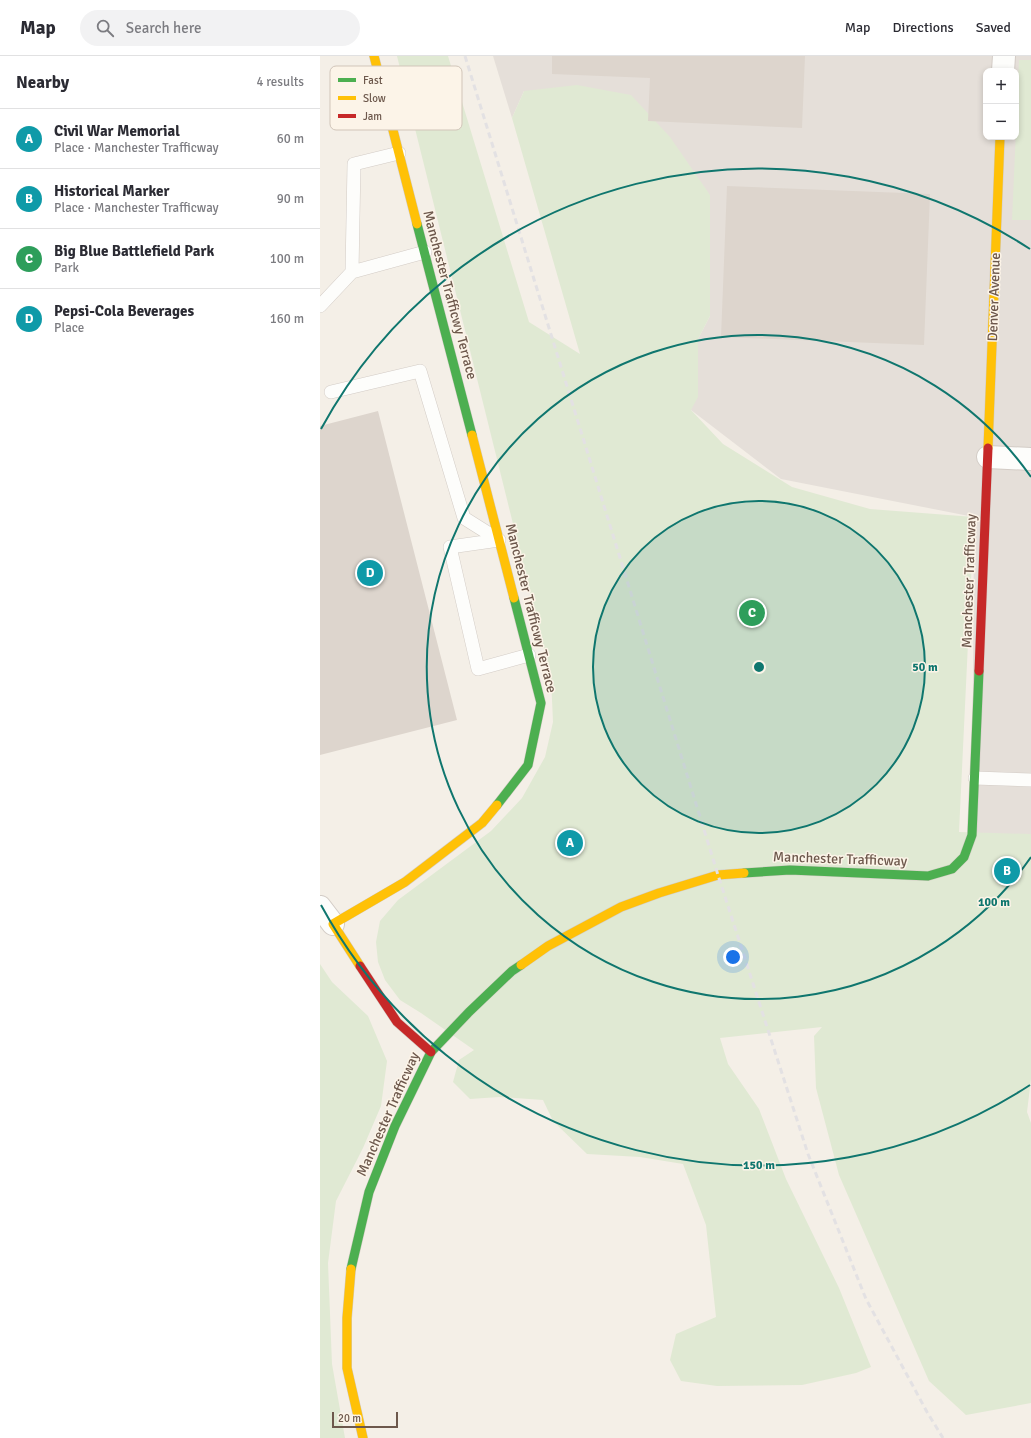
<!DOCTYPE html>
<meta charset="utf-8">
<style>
:root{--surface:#fff;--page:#f2f2f3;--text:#2b2b33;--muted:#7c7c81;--line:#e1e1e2;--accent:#9c8d82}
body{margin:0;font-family:Signika,sans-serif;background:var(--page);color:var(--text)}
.controls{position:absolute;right:12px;top:12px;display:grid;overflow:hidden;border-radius:8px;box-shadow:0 2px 6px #0003}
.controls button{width:36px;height:36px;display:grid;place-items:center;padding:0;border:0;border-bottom:1px solid var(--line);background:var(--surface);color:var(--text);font:20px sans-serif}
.scale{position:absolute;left:12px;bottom:10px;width:66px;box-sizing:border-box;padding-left:4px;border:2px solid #6d584c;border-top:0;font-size:11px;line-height:14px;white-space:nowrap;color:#6d584c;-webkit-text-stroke:3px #fcf4e8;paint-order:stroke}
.you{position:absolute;left:413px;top:901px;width:14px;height:14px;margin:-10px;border:3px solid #fff;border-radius:50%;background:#1a73e8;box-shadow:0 0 0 6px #1a73e833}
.badge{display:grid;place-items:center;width:26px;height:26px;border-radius:50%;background:var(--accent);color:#fff;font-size:13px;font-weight:700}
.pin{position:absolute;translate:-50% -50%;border:2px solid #fff;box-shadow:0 1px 4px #0006}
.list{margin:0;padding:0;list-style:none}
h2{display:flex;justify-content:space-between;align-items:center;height:52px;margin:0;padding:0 16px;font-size:17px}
h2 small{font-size:13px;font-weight:400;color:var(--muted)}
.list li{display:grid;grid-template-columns:26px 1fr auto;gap:12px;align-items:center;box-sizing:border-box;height:60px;padding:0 16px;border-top:1px solid var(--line)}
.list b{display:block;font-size:15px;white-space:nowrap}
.list p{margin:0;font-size:13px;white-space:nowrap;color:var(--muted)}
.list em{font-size:13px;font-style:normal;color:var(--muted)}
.icon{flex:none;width:22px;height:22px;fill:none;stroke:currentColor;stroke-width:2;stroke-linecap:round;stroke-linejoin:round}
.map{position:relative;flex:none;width:711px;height:1382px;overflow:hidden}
header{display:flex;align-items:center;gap:24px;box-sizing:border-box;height:56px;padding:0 20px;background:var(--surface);border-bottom:1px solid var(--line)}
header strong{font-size:19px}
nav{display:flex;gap:22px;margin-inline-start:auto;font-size:14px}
.search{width:280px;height:36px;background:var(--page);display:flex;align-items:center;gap:10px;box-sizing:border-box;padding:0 14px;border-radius:22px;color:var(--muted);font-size:15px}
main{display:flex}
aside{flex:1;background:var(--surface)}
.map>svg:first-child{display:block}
.industrial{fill:#e5dfd9;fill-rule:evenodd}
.green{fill:#e0e9d3}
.building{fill:#ddd5cd}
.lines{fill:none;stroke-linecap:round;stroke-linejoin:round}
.lane-casing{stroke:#d3ccc6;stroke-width:14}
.street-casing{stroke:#d3ccc6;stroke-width:24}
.fast-casing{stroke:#d2cbc4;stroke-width:10}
.slow-casing{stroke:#d2cbc4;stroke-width:10}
.jam-casing{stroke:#d2cbc4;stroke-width:10}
.lane{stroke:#fdfdfb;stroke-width:13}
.street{stroke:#fdfdfb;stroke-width:22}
.fast{stroke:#4caf50;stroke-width:9}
.slow{stroke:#ffc107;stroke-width:9}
.jam{stroke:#c62828;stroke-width:9}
.rail{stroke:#e3e1e3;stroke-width:3;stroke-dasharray:6 4;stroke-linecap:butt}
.ring{fill:none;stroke:#0f766e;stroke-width:2}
.labels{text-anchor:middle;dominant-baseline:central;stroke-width:3;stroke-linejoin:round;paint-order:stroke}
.street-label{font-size:14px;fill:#6d584c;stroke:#fcf4e8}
.key{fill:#fcf4e8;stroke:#d1c5b9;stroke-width:1}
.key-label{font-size:11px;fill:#6d584c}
.centre{fill:#0f766e;stroke:#fcf4e8;stroke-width:2}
.ring-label{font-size:12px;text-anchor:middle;font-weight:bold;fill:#0f766e;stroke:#fcf4e8;stroke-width:3;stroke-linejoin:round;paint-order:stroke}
</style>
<header>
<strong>Map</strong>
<div class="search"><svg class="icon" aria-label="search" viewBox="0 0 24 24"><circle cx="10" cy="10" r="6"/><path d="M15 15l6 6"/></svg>Search here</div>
<nav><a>Map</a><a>Directions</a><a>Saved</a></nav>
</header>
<main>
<aside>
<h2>Nearby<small>4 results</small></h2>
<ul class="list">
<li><span class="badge" style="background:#0f9aa8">A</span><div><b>Civil War Memorial</b><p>Place · Manchester Trafficway</p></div><em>60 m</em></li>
<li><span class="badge" style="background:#0f9aa8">B</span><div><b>Historical Marker</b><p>Place · Manchester Trafficway</p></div><em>90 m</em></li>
<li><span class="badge" style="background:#2e9e5b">C</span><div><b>Big Blue Battlefield Park</b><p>Park</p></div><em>100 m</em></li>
<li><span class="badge" style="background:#0f9aa8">D</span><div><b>Pepsi-Cola Beverages</b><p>Place</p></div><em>160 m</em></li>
</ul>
</aside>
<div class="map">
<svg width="711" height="1382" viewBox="0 0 711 1382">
<rect width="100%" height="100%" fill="#f4efe7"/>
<path class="industrial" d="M173 0H711V780L652 779 654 461 461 423 371 354 378 283 390 260 204 35 192 62ZM666 15H696V81H666Z"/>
<path class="green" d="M77 0H128L209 266 260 298 192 62 204 35 257 29 311 39 350 81 390 139V260L378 283V341L371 354 403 388 472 431 550 453 654 461 639 776 711 778V1023L707 1056 711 1067V1347L646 1359 609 1325 519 1119 496 1032 494 980 502 971 400 982 408 1008 439 1053 466 1123 519 1232 551 1311 536 1317 482 1329 397 1330 361 1325 350 1304 356 1278 396 1261 386 1169 363 1108 320 1101 267 1098 233 1065 223 1044 179 1041 150 1043 133 1026 139 1004 154 994 101 957 80 944 65 924 58 906 56 886 60 865 78 844 171 775 202 742 225 701 233 666 231 621Z
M699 4H711V164H692Z
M0 908 12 926 48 960 67 1005 61 1050 43 1092 16 1145 8 1207 12 1308 25 1382H0Z"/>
<path class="building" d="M232 0H485L482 72 328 65 330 22 232 18Z
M407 130 610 138 604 289 401 281Z
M58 355 137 664 0 699V370Z"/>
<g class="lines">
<defs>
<path id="lane" d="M32 216 34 108 79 97
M0 250 32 216 105 196
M11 336 100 315 144 462 179 484
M179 484 130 491 158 613 209 599
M655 722 711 724"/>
<path id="street" d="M683 15 684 0
M668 401 711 403
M0 851 13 868"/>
<path id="fast" d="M97 168 152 379
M177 749 208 709 221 647 194 542
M424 817 470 814 608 820 632 813 644 801 652 779 659 615
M31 1213 49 1136 75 1070 111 996 149 956 192 915 201 909"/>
<path id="slow" d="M54 0 97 168
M152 379 194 542
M668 392 680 81
M201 909 228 890 301 851 339 837 398 819 424 817
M40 910 13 868 85 826 162 767 177 749
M31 1213 27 1262V1312L43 1382"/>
<path id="jam" d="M659 615 668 392
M40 910 77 966 111 996"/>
</defs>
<use href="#lane" class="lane-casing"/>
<use href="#street" class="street-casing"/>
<use href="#fast" class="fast-casing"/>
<use href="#slow" class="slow-casing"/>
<use href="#jam" class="jam-casing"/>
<use href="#lane" class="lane"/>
<use href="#street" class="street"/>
<use href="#fast" class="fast"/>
<use href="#slow" class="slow"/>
<use href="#jam" class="jam"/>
<path class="rail" d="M145 0 398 819 488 1098 546 1243 607 1356 623 1382"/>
</g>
<circle cx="439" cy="611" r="166" fill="#0f766e" fill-opacity=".12"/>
<g class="ring">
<circle cx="439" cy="611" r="166"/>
<path d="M711 801A332 332 0 1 1 711 421"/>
<path d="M710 1029A498 498 0 0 1 1 849M1 373A498 498 0 0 1 710 193"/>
</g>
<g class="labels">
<g class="street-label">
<text transform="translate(130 239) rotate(75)">Manchester Trafficwy Terrace</text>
<text transform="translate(674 241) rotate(-88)">Denver Avenue</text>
<text transform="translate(649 525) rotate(-88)">Manchester Trafficway</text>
<text transform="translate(211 552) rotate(76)">Manchester Trafficwy Terrace</text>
<text transform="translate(520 803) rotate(2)">Manchester Trafficway</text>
<text transform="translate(68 1058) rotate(-66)">Manchester Trafficway</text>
</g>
</g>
<rect x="10" y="10" width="132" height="64" rx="6" class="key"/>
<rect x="18" y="22" width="18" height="4" fill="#4caf50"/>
<rect x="18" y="40" width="18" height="4" fill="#ffc107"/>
<rect x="18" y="58" width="18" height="4" fill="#c62828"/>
<g class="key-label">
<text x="43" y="28">Fast</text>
<text x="43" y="46">Slow</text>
<text x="43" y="64">Jam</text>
</g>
<circle cx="439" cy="611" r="6" class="centre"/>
<g class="ring-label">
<text x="605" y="615">50 m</text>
<text x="674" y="850">100 m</text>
<text x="439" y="1113">150 m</text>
</g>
</svg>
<div class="controls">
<button>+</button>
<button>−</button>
</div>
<div class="scale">20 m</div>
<div class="you"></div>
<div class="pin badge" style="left:250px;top:787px;background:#0f9aa8">A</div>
<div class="pin badge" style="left:687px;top:815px;background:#0f9aa8">B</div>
<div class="pin badge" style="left:432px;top:557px;background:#2e9e5b">C</div>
<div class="pin badge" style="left:50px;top:517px;background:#0f9aa8">D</div>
</div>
</main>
